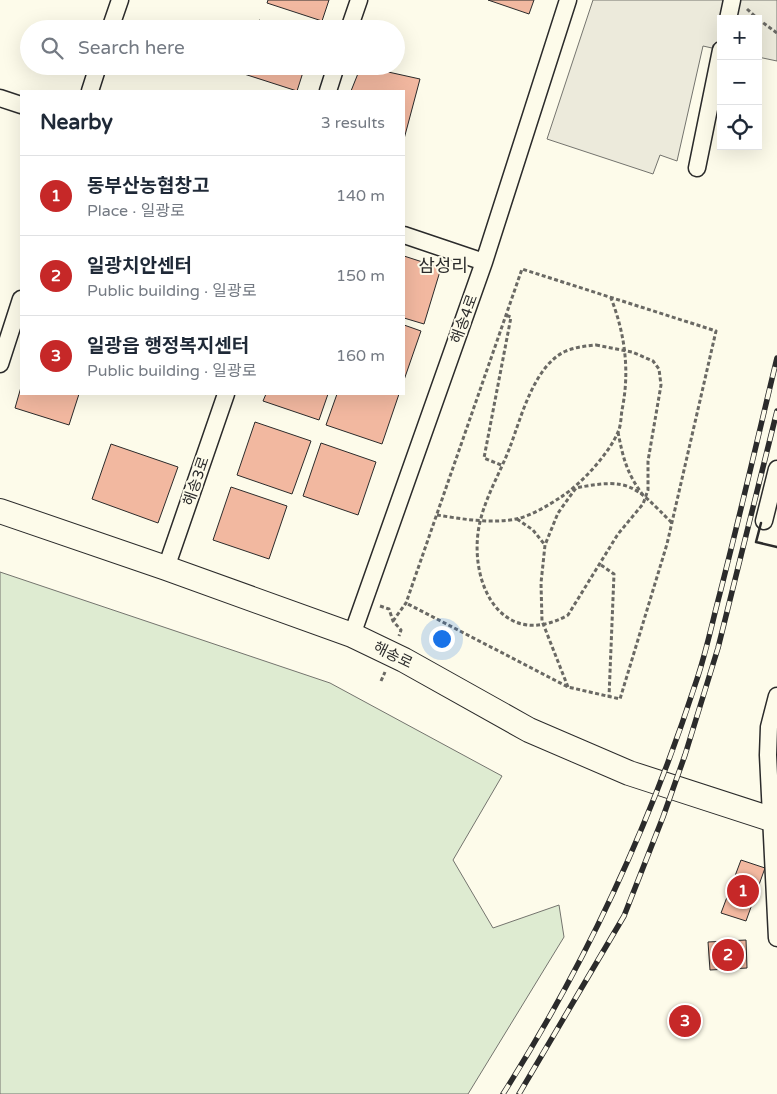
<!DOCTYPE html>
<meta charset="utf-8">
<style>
:root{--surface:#fff;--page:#f2f2f3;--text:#1f2937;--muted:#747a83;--line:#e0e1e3;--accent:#c62828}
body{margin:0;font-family:"Varela Round","Noto Sans KR",sans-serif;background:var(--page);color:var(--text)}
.controls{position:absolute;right:15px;top:15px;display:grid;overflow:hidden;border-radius:0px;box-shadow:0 5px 20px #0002}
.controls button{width:45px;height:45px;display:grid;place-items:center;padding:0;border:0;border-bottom:1px solid var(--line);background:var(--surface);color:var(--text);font:25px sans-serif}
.you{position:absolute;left:441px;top:638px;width:18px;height:18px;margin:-12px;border:4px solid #fff;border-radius:50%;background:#1a73e8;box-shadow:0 0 0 8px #1a73e833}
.badge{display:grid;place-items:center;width:32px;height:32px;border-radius:50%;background:var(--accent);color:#fff;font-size:16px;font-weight:700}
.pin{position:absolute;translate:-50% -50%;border:2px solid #fff;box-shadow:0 1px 5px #0006}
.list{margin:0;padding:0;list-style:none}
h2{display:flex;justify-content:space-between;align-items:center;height:65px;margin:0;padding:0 20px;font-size:21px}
h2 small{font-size:16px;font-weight:400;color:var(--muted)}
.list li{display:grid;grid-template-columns:32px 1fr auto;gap:15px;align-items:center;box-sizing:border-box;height:80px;padding:0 20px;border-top:1px solid var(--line)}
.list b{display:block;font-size:19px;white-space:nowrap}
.list p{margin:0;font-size:16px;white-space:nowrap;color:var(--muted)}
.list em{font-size:16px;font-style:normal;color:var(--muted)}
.icon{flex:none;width:28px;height:28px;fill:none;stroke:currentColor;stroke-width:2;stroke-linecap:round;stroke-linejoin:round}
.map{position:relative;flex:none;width:777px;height:1094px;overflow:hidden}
.search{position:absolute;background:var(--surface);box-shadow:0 5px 20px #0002;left:20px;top:20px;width:385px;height:55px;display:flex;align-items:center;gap:12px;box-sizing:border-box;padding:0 18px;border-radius:28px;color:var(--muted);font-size:19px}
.panel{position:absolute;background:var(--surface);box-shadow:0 5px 20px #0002;left:20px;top:90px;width:385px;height:305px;border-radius:0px}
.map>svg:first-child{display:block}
.green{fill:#deebd1;stroke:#74746e}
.parking{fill:#eceadb;stroke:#74746e}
.building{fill:#f2b8a0;stroke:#2b2b2b}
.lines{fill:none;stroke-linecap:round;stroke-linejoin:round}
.street-casing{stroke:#2b2b2b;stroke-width:19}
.secondary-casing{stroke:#2b2b2b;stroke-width:26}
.path{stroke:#6a6964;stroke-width:3;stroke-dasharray:4 2.5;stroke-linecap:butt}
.street{stroke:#fdfbea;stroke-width:16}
.secondary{stroke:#fdfbea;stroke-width:24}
.rail-casing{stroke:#2b2b2b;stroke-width:5.5}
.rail{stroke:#fdfbea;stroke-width:4;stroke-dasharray:11;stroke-linecap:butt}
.path-bridge{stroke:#6a6964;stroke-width:3;stroke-dasharray:4 2.5;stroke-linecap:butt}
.wall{stroke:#2b2b2b;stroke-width:2.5}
.labels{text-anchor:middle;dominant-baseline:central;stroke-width:4;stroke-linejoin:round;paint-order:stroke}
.street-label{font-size:15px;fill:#2b2b2b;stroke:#fdfbea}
.quarter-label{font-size:18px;fill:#2b2b2b;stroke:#fdfbea}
</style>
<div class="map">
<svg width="777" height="1094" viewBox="0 0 777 1094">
<rect width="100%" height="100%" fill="#fdfbea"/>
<path class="green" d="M0 572 330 683 502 776 453 860 493 928 559 905 564 937 468 1094H0Z"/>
<path class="parking" d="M593 0H777V61L758 57V19H721V50L703 46 677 161 660 155 653 174 547 139Z"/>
<path class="building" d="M268 0H329L322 21 267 3Z
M488 0H534L529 14Z
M259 20 285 29H256Z
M243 66H305L297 91 241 73Z
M361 66 420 79 404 139V91H351Z
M404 256 441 268 424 324 404 318Z
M404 325 421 331 404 380Z
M21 387V394H79L69 425 15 408Z
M266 394H328L319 420 263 401Z
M337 394H399L382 444 326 425Z
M255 422 311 441 292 494 237 475Z
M321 443 376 462 358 515 303 496Z
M111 444 178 467 158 523 92 499Z
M231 487 287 506 269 559 213 540Z
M741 860 765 868 746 921 721 913Z
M746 940 747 968 710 970 708 942Z"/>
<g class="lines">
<defs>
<path id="street" d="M728 19 732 0
M110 29 120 0
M349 29 359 0
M90 91 98 66
M328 91 336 66
M0 98 21 105
M697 168 721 50
M404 235 484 262
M0 364 21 299
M764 521 777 469
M166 568 226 394
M352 635 484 262 568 0
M777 696 769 727 768 755 777 938"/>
<path id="secondary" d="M0 511 166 568 352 635 404 660 529 730 629 773 777 821"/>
</defs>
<use href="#street" class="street-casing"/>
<use href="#secondary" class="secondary-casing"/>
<path class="path" d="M747 9 758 19
M758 19 777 33
M596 345 632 352 653 361 659 369 661 385 648 461V490L643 504 618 534 568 615C505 650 471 589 478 533 482 502 499 476 510 447 521 418 534 365 566 351 576 347 586 346 596 345Z
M618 432C623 458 627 474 643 495
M501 465 484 458 511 317 506 315
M517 519 533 530 545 545
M601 565 614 574 609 697
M380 606 389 609 393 621 401 630 399 636
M393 621 406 603 522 269 716 331 667 544 620 699 568 687 406 603
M381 681 385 672"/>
<use href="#street" class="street"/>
<use href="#secondary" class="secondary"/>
<defs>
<path id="rail" d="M503 1094C585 965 649 827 696 682 706 653 712 623 720 593 740 515 758 437 777 358
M519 1094 624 916 663 817 685 755 718 648 777 411"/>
</defs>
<use href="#rail" class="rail-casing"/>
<use href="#rail" class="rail"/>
<path class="path-bridge" d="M437 515C462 519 491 524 516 519 531 516 549 505 561 497 580 485 609 454 618 432 621 426 621 416 622 410 630 371 625 334 611 298
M568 687 542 621 541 583 545 545 558 513 576 488C630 477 635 486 672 523"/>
<path class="wall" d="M761 523 756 542 777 547"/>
</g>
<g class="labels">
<g class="street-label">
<text transform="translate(464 319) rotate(-70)">해송4로</text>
<text transform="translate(196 481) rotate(-71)">해송3로</text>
<text transform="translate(393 655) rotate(26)">해송로</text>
</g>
<g class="quarter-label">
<text x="443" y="266">삼성리</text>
</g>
</g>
</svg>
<div class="controls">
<button>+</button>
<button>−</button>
<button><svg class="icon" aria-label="locate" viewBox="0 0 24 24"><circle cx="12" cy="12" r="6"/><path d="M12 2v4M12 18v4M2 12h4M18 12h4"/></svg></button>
</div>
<div class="you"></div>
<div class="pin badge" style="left:743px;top:891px">1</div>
<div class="pin badge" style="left:728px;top:955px">2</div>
<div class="pin badge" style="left:685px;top:1021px">3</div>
<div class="search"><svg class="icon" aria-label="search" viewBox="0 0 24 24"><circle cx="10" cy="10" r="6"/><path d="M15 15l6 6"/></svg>Search here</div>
<section class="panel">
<h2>Nearby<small>3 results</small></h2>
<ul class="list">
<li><span class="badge">1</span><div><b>동부산농협창고</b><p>Place · 일광로</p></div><em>140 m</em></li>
<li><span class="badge">2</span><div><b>일광치안센터</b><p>Public building · 일광로</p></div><em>150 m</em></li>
<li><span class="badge">3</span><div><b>일광읍 행정복지센터</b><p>Public building · 일광로</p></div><em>160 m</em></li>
</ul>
</section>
</div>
